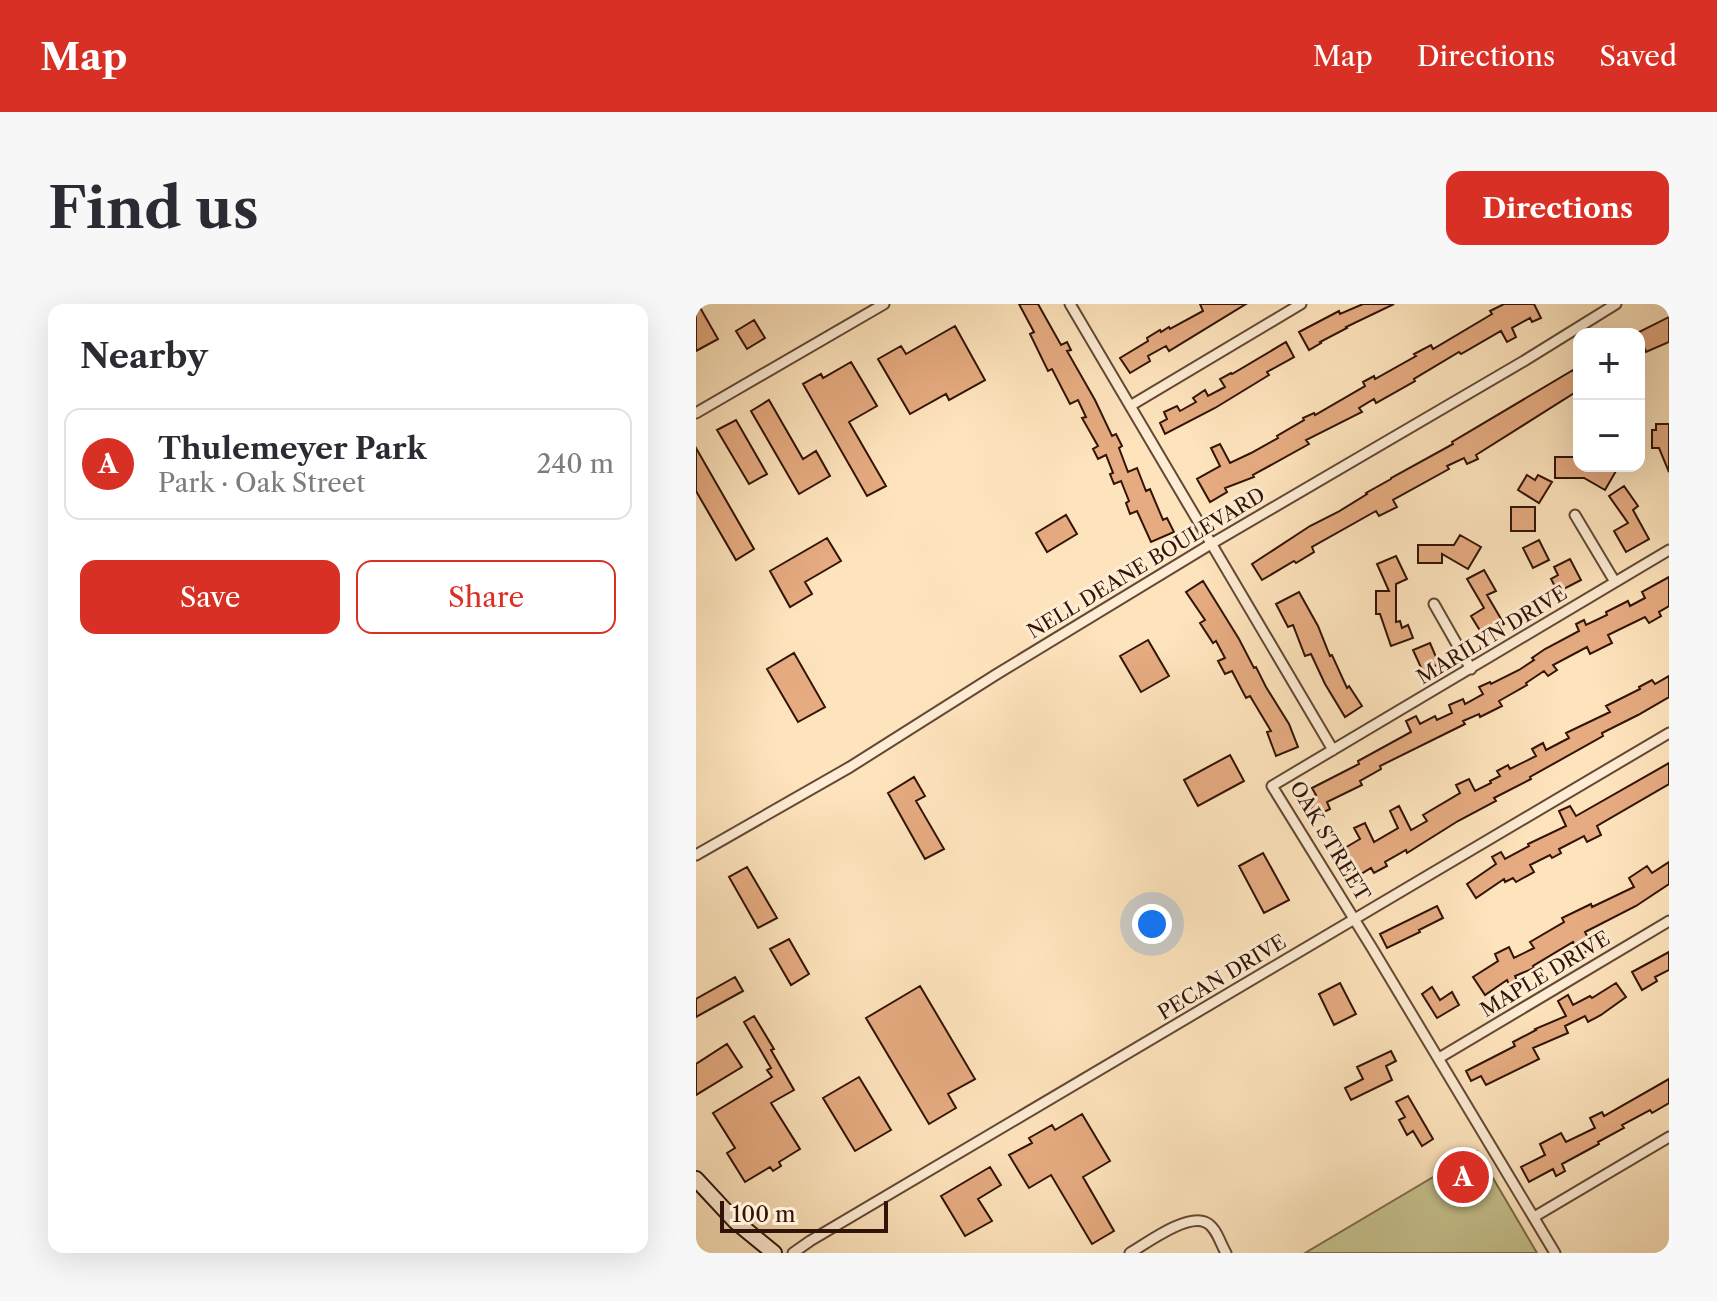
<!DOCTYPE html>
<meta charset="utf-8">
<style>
:root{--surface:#fff;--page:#f7f7f7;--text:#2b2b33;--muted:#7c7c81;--line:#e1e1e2;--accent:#d93025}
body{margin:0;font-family:"Libre Caslon Text",serif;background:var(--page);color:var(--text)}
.controls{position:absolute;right:24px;top:24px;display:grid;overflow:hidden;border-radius:16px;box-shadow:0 8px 32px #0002}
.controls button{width:72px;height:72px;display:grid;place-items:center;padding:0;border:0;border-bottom:2px solid var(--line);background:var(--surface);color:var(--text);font:40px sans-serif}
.scale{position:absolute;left:24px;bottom:20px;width:168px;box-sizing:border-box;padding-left:8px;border:4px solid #311307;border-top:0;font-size:22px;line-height:28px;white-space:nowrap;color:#311307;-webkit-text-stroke:6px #feedd4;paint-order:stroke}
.you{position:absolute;left:456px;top:620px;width:28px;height:28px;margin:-20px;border:6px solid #fff;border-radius:50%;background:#1a73e8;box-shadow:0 0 0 12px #1a73e833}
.badge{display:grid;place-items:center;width:52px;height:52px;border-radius:50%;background:var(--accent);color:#fff;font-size:26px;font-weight:700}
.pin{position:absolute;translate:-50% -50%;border:4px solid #fff;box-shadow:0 2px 8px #0006}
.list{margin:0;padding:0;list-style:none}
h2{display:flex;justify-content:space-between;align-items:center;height:104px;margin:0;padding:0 32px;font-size:34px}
h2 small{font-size:26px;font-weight:400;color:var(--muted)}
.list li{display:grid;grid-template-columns:52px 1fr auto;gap:24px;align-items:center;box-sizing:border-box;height:112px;margin:0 16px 16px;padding:0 16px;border:2px solid var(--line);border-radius:16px}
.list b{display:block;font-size:30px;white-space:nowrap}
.list p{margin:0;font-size:26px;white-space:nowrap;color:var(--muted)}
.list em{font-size:26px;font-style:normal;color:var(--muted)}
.actions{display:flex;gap:16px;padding:24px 32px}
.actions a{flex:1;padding:18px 0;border:2px solid var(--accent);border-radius:16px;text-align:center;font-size:28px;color:var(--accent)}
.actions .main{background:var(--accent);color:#fff}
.map{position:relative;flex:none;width:973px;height:949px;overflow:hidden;border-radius:16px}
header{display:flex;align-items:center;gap:48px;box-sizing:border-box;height:112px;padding:0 40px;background:var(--accent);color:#fff}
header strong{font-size:38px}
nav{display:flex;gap:44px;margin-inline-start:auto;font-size:28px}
.intro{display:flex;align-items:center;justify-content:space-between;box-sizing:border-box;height:192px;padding:0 48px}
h1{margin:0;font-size:56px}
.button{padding:20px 36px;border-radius:16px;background:var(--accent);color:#fff;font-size:28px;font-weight:700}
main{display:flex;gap:48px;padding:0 48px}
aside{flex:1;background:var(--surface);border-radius:16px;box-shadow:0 8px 32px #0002}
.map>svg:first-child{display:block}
.green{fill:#c6c28d;stroke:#7c6a4a;stroke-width:2}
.building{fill:#e6ab81;stroke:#311307;stroke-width:2}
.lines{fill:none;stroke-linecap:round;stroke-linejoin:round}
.minor-casing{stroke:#644734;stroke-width:13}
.secondary-casing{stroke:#311307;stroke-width:18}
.minor{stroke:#feedd4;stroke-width:9}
.secondary{stroke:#feedd4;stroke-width:14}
.labels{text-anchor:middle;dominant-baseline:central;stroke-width:6;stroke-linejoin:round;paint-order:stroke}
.street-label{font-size:20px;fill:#311307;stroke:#feedd4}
</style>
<header>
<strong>Map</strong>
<nav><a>Map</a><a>Directions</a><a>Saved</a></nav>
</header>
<div class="intro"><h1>Find us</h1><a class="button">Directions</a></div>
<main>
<aside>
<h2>Nearby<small></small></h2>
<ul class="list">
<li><span class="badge">A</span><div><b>Thulemeyer Park</b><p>Park · Oak Street</p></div><em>240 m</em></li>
</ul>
<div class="actions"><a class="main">Save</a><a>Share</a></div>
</aside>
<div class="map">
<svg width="973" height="949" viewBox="0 0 973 949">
<rect width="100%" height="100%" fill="#fee4bd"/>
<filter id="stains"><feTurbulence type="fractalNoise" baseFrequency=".0025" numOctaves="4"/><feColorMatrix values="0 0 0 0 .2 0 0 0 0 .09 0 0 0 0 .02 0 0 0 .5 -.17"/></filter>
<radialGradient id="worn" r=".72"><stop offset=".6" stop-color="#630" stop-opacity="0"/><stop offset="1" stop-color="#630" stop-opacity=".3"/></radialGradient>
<path class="green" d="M781 847 841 949H609Z"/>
<path class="building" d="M0 0H2L22 35 0 47Z
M323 0H342L365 41 371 38 375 46 371 47 399 96 416 132 420 130 426 142 423 144 432 168 441 164 450 187 454 185 467 216 471 214 478 228 455 238 441 207 434 210 430 199 433 197 425 177 418 180 414 170 417 169 410 151 402 155 397 145 402 142 386 114 390 113 382 96 374 100 356 65 352 67 334 30 338 28Z
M504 0H550L473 47 470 42 452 52 454 57 434 69 424 54 452 37 451 34 464 26 465 28 473 23 474 25 507 7Z
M667 0H698L650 23 651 24 624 38 625 39 613 46 603 28 643 7 644 10Z
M808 0H838L845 14 836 18 834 14 816 24 820 33 811 38 805 27 765 50 763 48 718 75 719 77 680 99 678 95 663 104 666 108 610 136 613 140 557 171 558 173 529 184 531 188 514 198 501 175 524 162 515 144 524 140 534 159 555 149 582 134 581 132 608 116 607 114 618 109 619 111 669 82 667 78 678 72 679 75 720 52 718 50 735 41 737 45 796 10 794 7Z
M973 13V38L950 48 943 30 941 29Z
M58 16 69 34 51 45 40 27Z
M259 22 289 76 253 96 250 90 214 110 182 55 205 42 210 50Z
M590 38 598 53 571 68 573 71 519 104 469 130 464 119 471 115 468 108 481 102 484 107 500 98 497 94 509 86 512 92 529 83 524 75 535 69 536 70Z
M155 58 181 102 153 118 190 182 171 192 107 80 125 70 127 74Z
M877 66 883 76V86L780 151 782 155 771 160 768 154 751 162 753 165 697 196 701 203 683 212 680 207 616 243 618 248 600 259 598 257 566 276 556 260 614 222 642 208 671 190 670 189 695 175V174L757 140 756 138Z
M73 96 107 155 120 147 134 172 103 190 55 107Z
M40 116 71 170 53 180 21 126Z
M960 120H973V168L963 144H956V126H960Z
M0 144 58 245 40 256 0 187Z
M859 153H883V162H911L920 167 909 186 888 174H859Z
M831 171 839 176 842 171 856 178 843 199 822 186Z
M928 182 942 202 937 206 953 235 930 248 918 227 932 219 913 192Z
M815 203H839V227H815Z
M370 211 381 230 351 248 340 229Z
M764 231 785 243 772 265 746 250V259H722V241H758Z
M131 234 145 257 109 278 116 290 94 303 74 267Z
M843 236 853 256 837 264 827 244Z
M700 252 711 275 700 280V318L704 317 706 324 712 321 717 334 695 342 684 310H680V287H693L681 260Z
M874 255 885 276 862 288 855 275 862 271 858 263Z
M788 266 800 287 791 291 808 320 788 333 775 312 788 304 771 275Z
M973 273V302L963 308 965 312 953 319 949 313 912 331 916 339 894 350 891 343 857 361 861 366 852 372 848 367 830 379 831 381 803 397 806 402 784 413 783 410 767 417 769 420 684 462 685 465 664 477 666 481 631 498 634 505 620 512 611 495 620 491 616 484 663 460 662 457 715 428 710 417 720 412 724 420 739 412 741 416 756 409 753 401 767 395 769 400 787 390 783 383 794 378 795 380 823 366 838 356 836 354 849 345 883 327 880 320 888 316 890 321 911 311 910 308 932 297 934 302 949 294 946 288Z
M507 277 543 335 558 364 560 363 570 383 593 420 602 443 580 452 571 428 575 427 554 392 550 394 536 367 529 370 522 357 529 354 520 337 517 339 504 319 509 316 490 288Z
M603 288 622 322 634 352 636 351 651 384 653 382 666 402 649 413 629 380 615 350 609 352 597 321 592 323 580 300Z
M452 336 473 372 445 388 424 352Z
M734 339 743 360 727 368 717 346Z
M98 349 129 403 102 418 71 365Z
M973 372V393L942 411 906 429 907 432 834 473 835 475 798 494 800 497 762 517 711 549 710 546 689 558 691 562 678 569 675 564 657 575 642 548 664 535 658 524 669 519 678 538 702 524 694 507 703 502 715 526 731 517 727 511 764 489 760 481 773 475 779 487 795 479 794 477 804 472 801 467 812 461 814 465 840 452 836 445 847 439 850 446 873 434 870 429 914 408 910 402 944 385 943 383 956 376 959 380Z
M534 451 548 477 502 502 488 476Z
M973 459V480L901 522 905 531 891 538 888 532 863 545 865 549 856 554 854 551 834 561 838 568 820 578 817 574 809 578 808 575 780 594 771 580 800 560 796 553 805 548 809 555 833 542 832 540 870 522 863 507 874 502 880 512Z
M218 473 229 492 220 497 248 545 229 555 192 489Z
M567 549 593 596 568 609 543 562Z
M973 558V580L940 602 889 628 897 644 883 651 877 638 837 662 838 664 819 672 824 684 816 687 811 676 789 691 777 673 802 657 799 650 813 643 818 654 838 644 834 638 868 618 866 614 895 600 896 603 938 583 933 574 951 562 956 569Z
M51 563 81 614 62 624 33 573Z
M741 602 747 614 723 626 724 628 691 644 684 630Z
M93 635 113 670 95 681 74 645Z
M973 648V666L959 673 961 677 946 686 936 668Z
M39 673 47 687 0 713V695Z
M644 679 660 710 638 721 623 690Z
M920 679 930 693 905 711 892 718 889 712 869 722 872 729 837 744 843 755 790 781 785 772 775 777 770 767 819 742 817 738 840 726 839 725 870 712 862 697 872 691 877 701 894 692 896 694Z
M224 682 279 775 252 790 260 804 233 820 170 714Z
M736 683 744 696 756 688 763 701 741 714 726 690Z
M58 712 78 745 75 746 98 786 75 799 104 845 83 858 85 862 77 867 74 863 49 878 31 849 39 844 17 809 76 773 71 766 75 764 48 718Z
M31 740 46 763 0 791V760Z
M695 747 700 757 690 762 696 776 655 796 649 784 667 775 661 763Z
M163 773 195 826 159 847 127 794Z
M973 775V799L956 809 954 806 926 821 928 824 902 838 903 840 866 860 869 867 860 872 857 865 833 878 825 863 849 851 844 840 865 829 870 838 899 824 894 814 906 808 908 812Z
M712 792 737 835 726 842 717 827 711 831 703 816 709 813 700 798Z
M386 810 414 857 387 873 418 927 396 940 355 871 333 884 313 851 336 839 333 834 356 821 359 826Z
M294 863 305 881 282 895 296 917 269 932 245 892Z"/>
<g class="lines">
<defs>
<path id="minor" d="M374 0 637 446
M434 102 605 0
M0 109 188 0
M879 211 919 278
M738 300 775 365
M0 551 154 463 301 370 515 240 828 57 920 0
M743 754 973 617
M838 913 973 833
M97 949 114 937 973 429
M434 949C451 939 490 910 509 918 520 922 524 939 530 949
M859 949 676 644 576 482 973 246"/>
<path id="secondary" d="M0 875 39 917 78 949"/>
</defs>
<use href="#minor" class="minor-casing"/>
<use href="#secondary" class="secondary-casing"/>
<use href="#minor" class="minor"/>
<use href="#secondary" class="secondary"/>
</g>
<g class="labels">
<g class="street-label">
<text transform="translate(450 259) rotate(-31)">NELL DEANE BOULEVARD</text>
<text transform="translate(796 331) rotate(-31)">MARILYN DRIVE</text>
<text transform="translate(634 537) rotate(59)">OAK STREET</text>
<text transform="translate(849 670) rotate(-31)">MAPLE DRIVE</text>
<text transform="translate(526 673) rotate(-31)">PECAN DRIVE</text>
</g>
</g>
<rect width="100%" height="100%" filter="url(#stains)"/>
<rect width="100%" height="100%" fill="url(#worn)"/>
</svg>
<div class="controls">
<button>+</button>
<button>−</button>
</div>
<div class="scale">100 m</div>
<div class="you"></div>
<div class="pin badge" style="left:767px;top:873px">A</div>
</div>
</main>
